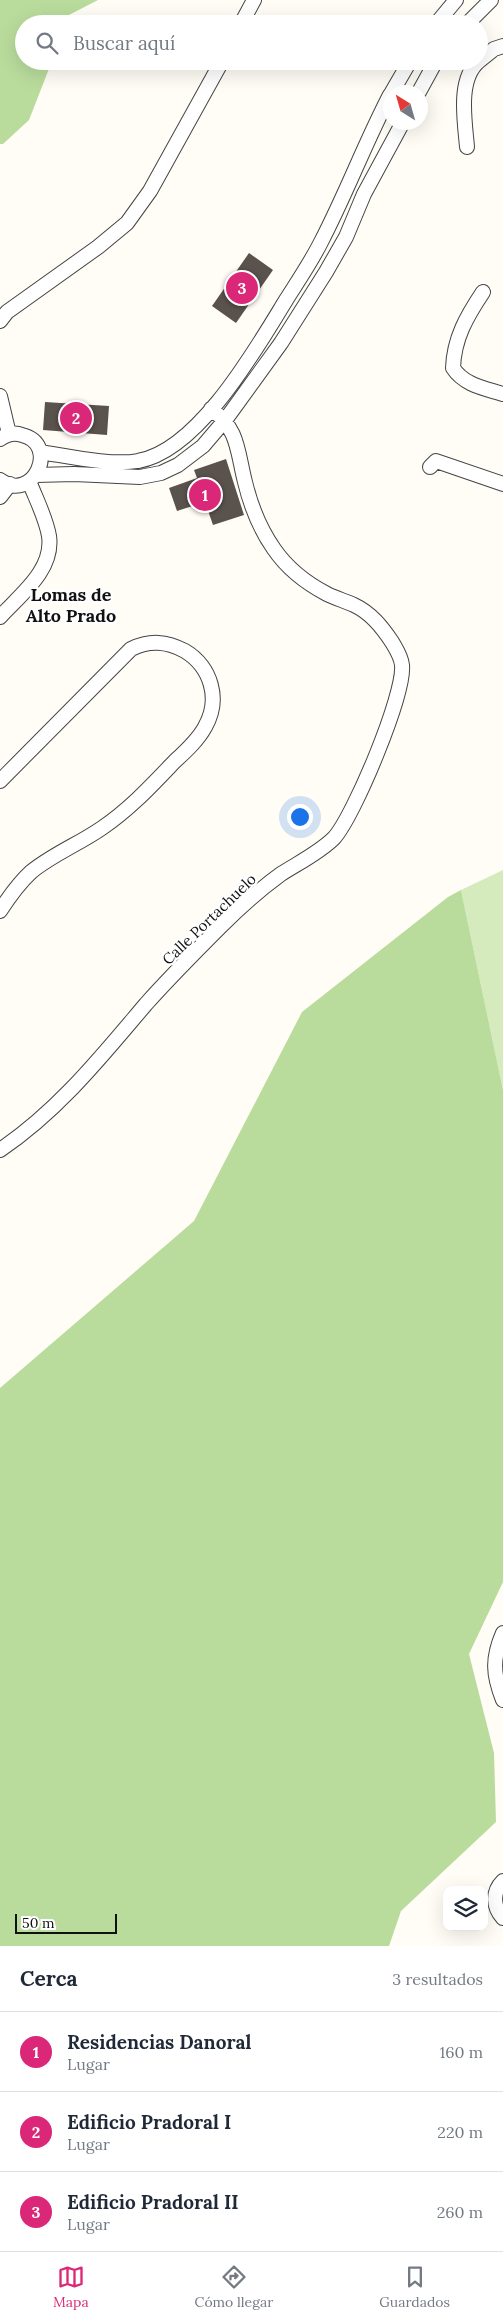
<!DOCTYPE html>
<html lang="es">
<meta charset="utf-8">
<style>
:root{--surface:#fff;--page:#f6f6f7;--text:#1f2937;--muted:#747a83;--line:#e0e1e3;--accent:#db2777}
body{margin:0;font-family:Lora,serif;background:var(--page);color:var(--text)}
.controls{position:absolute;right:15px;bottom:15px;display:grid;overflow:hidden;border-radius:10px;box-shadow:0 5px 20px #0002}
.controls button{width:45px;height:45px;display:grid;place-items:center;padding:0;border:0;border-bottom:1px solid var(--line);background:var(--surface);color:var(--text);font:25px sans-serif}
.compass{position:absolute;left:383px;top:85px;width:45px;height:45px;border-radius:50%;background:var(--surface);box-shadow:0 5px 20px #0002;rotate:323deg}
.scale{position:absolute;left:15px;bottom:12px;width:102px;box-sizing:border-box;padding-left:5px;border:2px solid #111;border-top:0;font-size:14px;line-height:18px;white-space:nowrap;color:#111;-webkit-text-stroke:4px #fff;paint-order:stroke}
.you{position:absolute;left:299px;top:816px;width:18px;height:18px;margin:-12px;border:4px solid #fff;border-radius:50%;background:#1a73e8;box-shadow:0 0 0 8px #1a73e833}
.badge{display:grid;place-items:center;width:32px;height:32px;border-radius:50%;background:var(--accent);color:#fff;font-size:16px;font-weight:700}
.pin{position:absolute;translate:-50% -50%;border:2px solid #fff;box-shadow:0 1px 5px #0006}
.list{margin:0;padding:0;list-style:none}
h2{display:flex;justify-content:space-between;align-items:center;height:65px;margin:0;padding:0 20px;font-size:21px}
h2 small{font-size:16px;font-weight:400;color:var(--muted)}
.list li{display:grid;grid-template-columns:32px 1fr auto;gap:15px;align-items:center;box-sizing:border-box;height:80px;padding:0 20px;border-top:1px solid var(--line)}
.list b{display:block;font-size:19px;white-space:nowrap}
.list p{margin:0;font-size:16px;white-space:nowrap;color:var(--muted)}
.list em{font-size:16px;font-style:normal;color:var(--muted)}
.icon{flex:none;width:28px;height:28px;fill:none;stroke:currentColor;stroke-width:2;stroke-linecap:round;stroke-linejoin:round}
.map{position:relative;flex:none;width:503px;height:1946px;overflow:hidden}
.search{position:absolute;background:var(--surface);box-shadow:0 5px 20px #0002;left:15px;right:15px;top:15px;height:55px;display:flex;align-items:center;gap:12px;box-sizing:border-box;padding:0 18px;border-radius:28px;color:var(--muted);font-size:19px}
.sheet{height:305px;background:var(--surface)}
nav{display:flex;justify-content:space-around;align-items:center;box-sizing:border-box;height:70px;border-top:1px solid var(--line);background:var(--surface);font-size:14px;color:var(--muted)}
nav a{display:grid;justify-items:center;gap:2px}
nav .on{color:var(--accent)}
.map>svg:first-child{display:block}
.green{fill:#d5ebbd}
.forest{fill:#b9dc9c}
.building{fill:#5a524d}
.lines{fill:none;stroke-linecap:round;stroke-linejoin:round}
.minor-casing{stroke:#444;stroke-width:16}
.minor{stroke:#fff;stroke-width:14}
.labels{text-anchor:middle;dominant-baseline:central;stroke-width:5;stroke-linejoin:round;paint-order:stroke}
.street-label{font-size:15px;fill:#111;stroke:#fff}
.quarter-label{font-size:18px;font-weight:bold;fill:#111;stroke:#fff}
</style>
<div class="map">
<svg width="503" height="1946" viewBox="0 0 503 1946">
<rect width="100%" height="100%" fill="#fffdf5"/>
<path class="green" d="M503 870V1090L461 890Z"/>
<path class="forest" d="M0 0H98L67 16 64 24H24V61H52L29 120 3 144H0Z
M461 890 503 1090V1582L469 1654 494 1753 496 1822 401 1911 389 1946H0V1388L194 1221 302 1012 448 897Z"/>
<path class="building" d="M249 253 273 270 236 323 212 306Z
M45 402 109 406 107 435 43 430Z
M226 459 244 515 213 525 205 502 177 511 169 488 197 478 194 470Z"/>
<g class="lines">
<defs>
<path id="minor" d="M241 24 254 0
M436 24 456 0
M467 24 491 0
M479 61 494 49 503 46
M392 92 410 61
M419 92 436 61
M467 147C465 122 457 79 479 61
M483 292C467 316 454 338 453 368 464 385 484 388 503 394
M0 321 7 312 98 247 127 223 150 191 222 61
M0 396 9 434
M0 439C7 434 14 432 22 435 60 444 34 504 0 480
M40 452C67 456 112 466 138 461 198 451 256 349 286 300 298 281 311 262 321 242 346 194 365 143 390 95
M430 467 436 461 503 484
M36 475 74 474 140 477 161 473 178 465 203 446 226 419 281 343 326 272 346 237 364 194 403 122
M0 497 10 484
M0 617C20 595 54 570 49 536 46 518 36 499 29 481
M0 781 131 649C150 640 166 641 185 651 211 667 221 699 205 727 198 740 186 751 175 761 152 785 130 809 102 828 79 844 53 854 31 872 19 883 9 897 0 911
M0 1150C58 1111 101 1057 146 1004 170 977 196 951 221 926 240 907 259 890 281 874 298 863 319 853 334 838 354 816 405 694 402 665 401 656 396 649 392 642 382 627 371 613 354 605 345 601 335 598 327 594 306 583 287 568 274 549 260 529 251 507 245 482 237 451 239 429 211 409
M503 1633C492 1658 493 1675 503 1700
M503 1881C492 1892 493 1907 503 1918"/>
</defs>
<use href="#minor" class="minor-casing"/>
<use href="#minor" class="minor"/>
</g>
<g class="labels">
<g class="street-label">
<text transform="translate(209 919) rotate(-44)">Calle Portachuelo</text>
</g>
<g class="quarter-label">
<text x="71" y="594">Lomas de<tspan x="71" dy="21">Alto Prado</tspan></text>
</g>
</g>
</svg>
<div class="controls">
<button><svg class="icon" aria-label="layers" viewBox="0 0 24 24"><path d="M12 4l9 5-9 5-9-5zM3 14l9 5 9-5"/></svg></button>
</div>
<svg class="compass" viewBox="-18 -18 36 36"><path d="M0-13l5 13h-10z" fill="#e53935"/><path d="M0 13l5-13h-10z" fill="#747a83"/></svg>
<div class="scale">50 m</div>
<div class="you"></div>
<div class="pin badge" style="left:205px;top:495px">1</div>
<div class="pin badge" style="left:76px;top:418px">2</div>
<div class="pin badge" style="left:242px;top:288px">3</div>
<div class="search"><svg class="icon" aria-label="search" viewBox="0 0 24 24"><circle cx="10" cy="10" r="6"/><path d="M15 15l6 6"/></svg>Buscar aquí</div>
</div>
<section class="sheet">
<h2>Cerca<small>3 resultados</small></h2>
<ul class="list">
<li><span class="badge">1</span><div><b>Residencias Danoral</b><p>Lugar</p></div><em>160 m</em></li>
<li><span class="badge">2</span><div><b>Edificio Pradoral I</b><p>Lugar</p></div><em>220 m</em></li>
<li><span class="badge">3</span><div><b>Edificio Pradoral II</b><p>Lugar</p></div><em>260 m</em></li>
</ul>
</section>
<nav>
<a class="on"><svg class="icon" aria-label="map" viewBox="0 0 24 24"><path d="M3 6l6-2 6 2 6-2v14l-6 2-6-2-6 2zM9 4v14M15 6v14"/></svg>Mapa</a>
<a><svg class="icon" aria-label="directions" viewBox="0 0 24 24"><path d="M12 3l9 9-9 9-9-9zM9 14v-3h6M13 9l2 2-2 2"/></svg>Cómo llegar</a>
<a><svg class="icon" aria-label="saved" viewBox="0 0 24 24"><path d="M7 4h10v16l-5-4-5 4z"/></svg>Guardados</a>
</nav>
